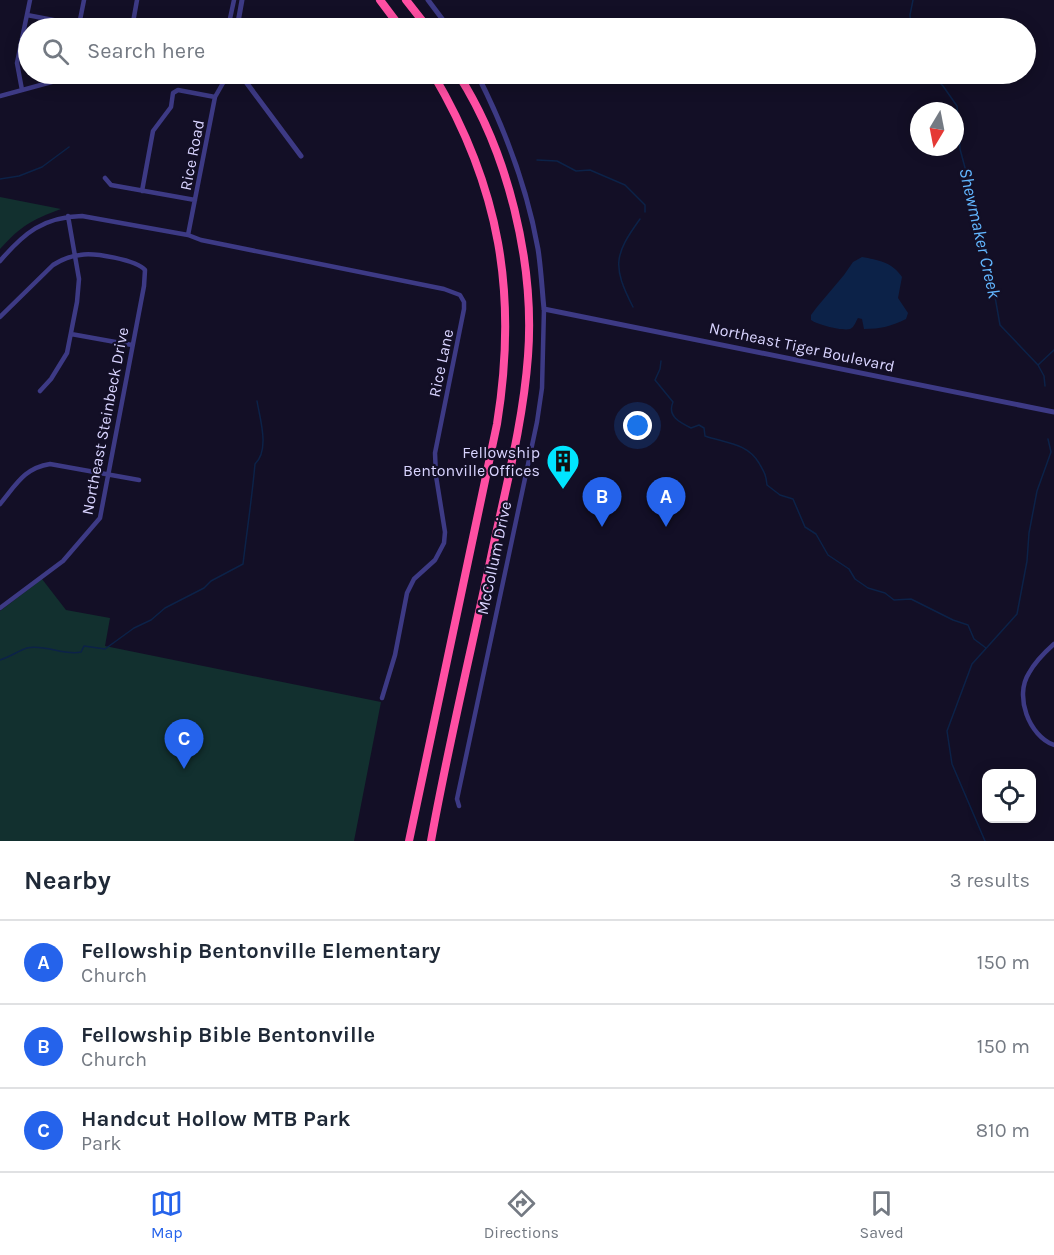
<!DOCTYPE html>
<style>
:root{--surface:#fff;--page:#f6f6f7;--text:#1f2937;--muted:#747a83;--line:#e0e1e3;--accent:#2563eb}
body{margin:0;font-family:Karla,sans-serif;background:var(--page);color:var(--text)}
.controls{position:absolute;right:18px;bottom:18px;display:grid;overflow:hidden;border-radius:12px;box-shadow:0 3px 15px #0003}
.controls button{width:54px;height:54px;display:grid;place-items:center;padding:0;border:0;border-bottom:2px solid var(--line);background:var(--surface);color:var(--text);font:30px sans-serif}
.compass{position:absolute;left:910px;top:102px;width:54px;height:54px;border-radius:50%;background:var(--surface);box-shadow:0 3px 15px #0003;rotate:190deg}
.you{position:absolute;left:638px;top:426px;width:21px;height:21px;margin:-15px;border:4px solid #fff;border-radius:50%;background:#1a73e8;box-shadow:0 0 0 9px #1a73e833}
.badge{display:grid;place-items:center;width:39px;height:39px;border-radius:50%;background:var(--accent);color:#fff;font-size:20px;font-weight:700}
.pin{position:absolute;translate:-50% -50px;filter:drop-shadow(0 2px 3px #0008)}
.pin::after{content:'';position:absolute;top:32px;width:21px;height:18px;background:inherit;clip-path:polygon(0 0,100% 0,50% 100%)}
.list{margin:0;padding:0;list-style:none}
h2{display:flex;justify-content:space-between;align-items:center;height:78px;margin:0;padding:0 24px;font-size:26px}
h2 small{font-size:20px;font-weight:400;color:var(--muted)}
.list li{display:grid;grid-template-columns:39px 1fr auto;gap:18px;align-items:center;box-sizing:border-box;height:84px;padding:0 24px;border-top:2px solid var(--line)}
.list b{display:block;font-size:22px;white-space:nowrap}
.list p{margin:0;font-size:20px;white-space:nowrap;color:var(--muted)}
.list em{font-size:20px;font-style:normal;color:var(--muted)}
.icon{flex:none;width:33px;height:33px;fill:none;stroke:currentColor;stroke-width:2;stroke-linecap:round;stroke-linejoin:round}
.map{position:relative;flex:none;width:1054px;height:841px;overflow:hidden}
.search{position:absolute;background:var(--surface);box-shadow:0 3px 15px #0003;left:18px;right:18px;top:18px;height:66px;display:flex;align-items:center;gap:15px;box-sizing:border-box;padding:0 21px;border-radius:33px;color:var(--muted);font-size:22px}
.sheet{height:330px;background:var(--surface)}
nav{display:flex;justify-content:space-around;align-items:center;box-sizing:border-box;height:84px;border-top:2px solid var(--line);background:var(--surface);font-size:16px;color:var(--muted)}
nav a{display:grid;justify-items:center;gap:3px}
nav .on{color:var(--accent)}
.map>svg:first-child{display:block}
.green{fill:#12302f}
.water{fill:#0c2248}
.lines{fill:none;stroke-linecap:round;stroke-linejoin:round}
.stream{stroke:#0c2248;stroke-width:1.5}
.minor{stroke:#3d3a85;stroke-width:4.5}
.tertiary{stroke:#3d3a85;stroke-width:5}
.motorway{stroke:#ff4fa3;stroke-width:8}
.labels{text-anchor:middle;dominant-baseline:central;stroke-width:4.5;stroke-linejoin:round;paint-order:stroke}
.street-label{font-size:16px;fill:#d9d4ff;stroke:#130f26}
.poi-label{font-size:16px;fill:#d9d4ff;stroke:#130f26;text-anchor:end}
.water-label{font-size:18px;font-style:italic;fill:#62b6ff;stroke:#130f26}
</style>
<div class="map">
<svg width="1054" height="841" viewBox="0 0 1054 841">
<rect width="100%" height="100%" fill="#130f26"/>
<path class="green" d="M0 197 61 209C31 220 21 226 0 249Z
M42 579 66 610 110 618 105 646 381 702 354 841H0V611Z"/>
<path class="water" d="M862 257C878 260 892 262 902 277L898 298 908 313 906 319C892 326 880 329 864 329L862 319 858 318C856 321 854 328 850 329 842 331 818 325 811 320V315L817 307 844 275 853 262Z"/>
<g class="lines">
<path class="stream" d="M911 28 910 15 913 0
M931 74 943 86 957 106 960 149 986 246 1000 325 1038 365 1044 376 1045 386
M537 160 557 161 576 171 590 170 625 185 645 205V212
M0 179 19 176 42 167 69 147
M633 307C612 266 614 255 640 219
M661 361 660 369 655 380 673 402C667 416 679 422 691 428L699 425 704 428 705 436C726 443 747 443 759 463 764 472 766 474 767 485L780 495 793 499 805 527 816 534 828 555 849 569 855 579 868 588 885 593 894 600 911 599 953 620 968 625 974 639 986 648
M1038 365 1054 350
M0 660C10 657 18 651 27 648 45 644 64 656 81 652L84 646 105 649 134 628 151 620 165 608 204 588 211 581 243 564C247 530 252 498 255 464 270 450 260 419 257 401
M985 841 952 764 947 731 972 664 1017 614 1027 561 1029 533 1037 491 1051 452 1048 439"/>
<path class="minor" d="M27 15 95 28
M79 25 84 0
M132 28 137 0
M228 28 234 0
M220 74 223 83
M22 90 17 63 30 0
M0 96 81 74
M105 178 111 185 195 200
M142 191 153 131 171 107 173 93 178 90 215 97
M188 235 215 97 223 83 235 74
M0 261C24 233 43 217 82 216L188 235 201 240 444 289 460 295 464 302V309L435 453 436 476 445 532 444 543 435 560 414 579 407 593 395 655 382 698
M0 317 53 265C61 260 70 256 80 255 93 252 137 260 145 270L144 286 100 518 63 561 0 608
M71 334 132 345
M40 391 51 379 67 353 77 302 79 279 68 216
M0 504C16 485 24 468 50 464L139 480
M1054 644C1045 652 1035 662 1029 673 1014 696 1029 736 1054 745
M459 806 457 799 537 422 542 388 544 309"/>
<path class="tertiary" d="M428 0 449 28
M237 28 242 0
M240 74 301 156
M477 74C505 129 527 187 538 249 541 268 542 289 544 309L1054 412"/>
<path class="motorway" d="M380 0 401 28
M406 0 428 28
M409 841 497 424C518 294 500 187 433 74
M431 841C448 746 471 651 491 557 505 490 523 424 528 356 535 263 508 152 458 74"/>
</g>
<defs>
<symbol id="building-pin" viewBox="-11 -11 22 30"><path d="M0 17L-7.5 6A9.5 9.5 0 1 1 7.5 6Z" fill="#00e5ff" stroke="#130f26"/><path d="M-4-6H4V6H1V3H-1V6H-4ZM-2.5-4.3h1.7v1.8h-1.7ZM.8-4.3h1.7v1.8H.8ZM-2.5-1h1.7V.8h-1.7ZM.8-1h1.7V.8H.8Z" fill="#111"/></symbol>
</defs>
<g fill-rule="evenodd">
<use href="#building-pin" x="544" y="442" width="38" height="52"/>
</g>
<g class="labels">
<g class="street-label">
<text transform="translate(192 155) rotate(-79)">Rice Road</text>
<text transform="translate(802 347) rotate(12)">Northeast Tiger Boulevard</text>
<text transform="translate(441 363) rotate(-78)">Rice Lane</text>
<text transform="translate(105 421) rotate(-79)">Northeast Steinbeck Drive</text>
<text transform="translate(494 558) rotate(-78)">McCollum Drive</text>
</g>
<g class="poi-label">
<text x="540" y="452">Fellowship<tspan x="540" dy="18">Bentonville Offices</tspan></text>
</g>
<g class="water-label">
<text transform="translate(980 233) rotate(77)">Shewmaker Creek</text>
</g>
</g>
</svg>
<div class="controls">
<button><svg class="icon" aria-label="locate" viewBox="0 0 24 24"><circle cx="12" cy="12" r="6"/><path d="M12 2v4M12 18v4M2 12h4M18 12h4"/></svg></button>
</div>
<svg class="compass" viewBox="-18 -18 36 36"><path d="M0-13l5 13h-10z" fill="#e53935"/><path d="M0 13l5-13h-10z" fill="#747a83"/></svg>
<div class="you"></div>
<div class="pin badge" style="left:666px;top:527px">A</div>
<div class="pin badge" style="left:602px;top:527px">B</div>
<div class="pin badge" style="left:184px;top:769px">C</div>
<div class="search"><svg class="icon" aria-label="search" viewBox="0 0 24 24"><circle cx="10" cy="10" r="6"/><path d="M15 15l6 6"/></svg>Search here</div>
</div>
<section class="sheet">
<h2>Nearby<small>3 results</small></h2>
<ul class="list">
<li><span class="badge">A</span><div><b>Fellowship Bentonville Elementary</b><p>Church</p></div><em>150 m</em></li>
<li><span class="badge">B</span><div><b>Fellowship Bible Bentonville</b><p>Church</p></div><em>150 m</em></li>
<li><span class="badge">C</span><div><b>Handcut Hollow MTB Park</b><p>Park</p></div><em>810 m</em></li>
</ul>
</section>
<nav>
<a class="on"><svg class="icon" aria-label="map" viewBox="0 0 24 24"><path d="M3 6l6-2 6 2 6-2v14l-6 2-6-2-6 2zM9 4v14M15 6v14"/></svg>Map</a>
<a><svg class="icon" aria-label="directions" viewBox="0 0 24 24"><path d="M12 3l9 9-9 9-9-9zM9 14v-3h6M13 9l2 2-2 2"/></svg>Directions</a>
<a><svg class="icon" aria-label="saved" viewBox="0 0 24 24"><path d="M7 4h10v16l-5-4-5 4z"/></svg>Saved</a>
</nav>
